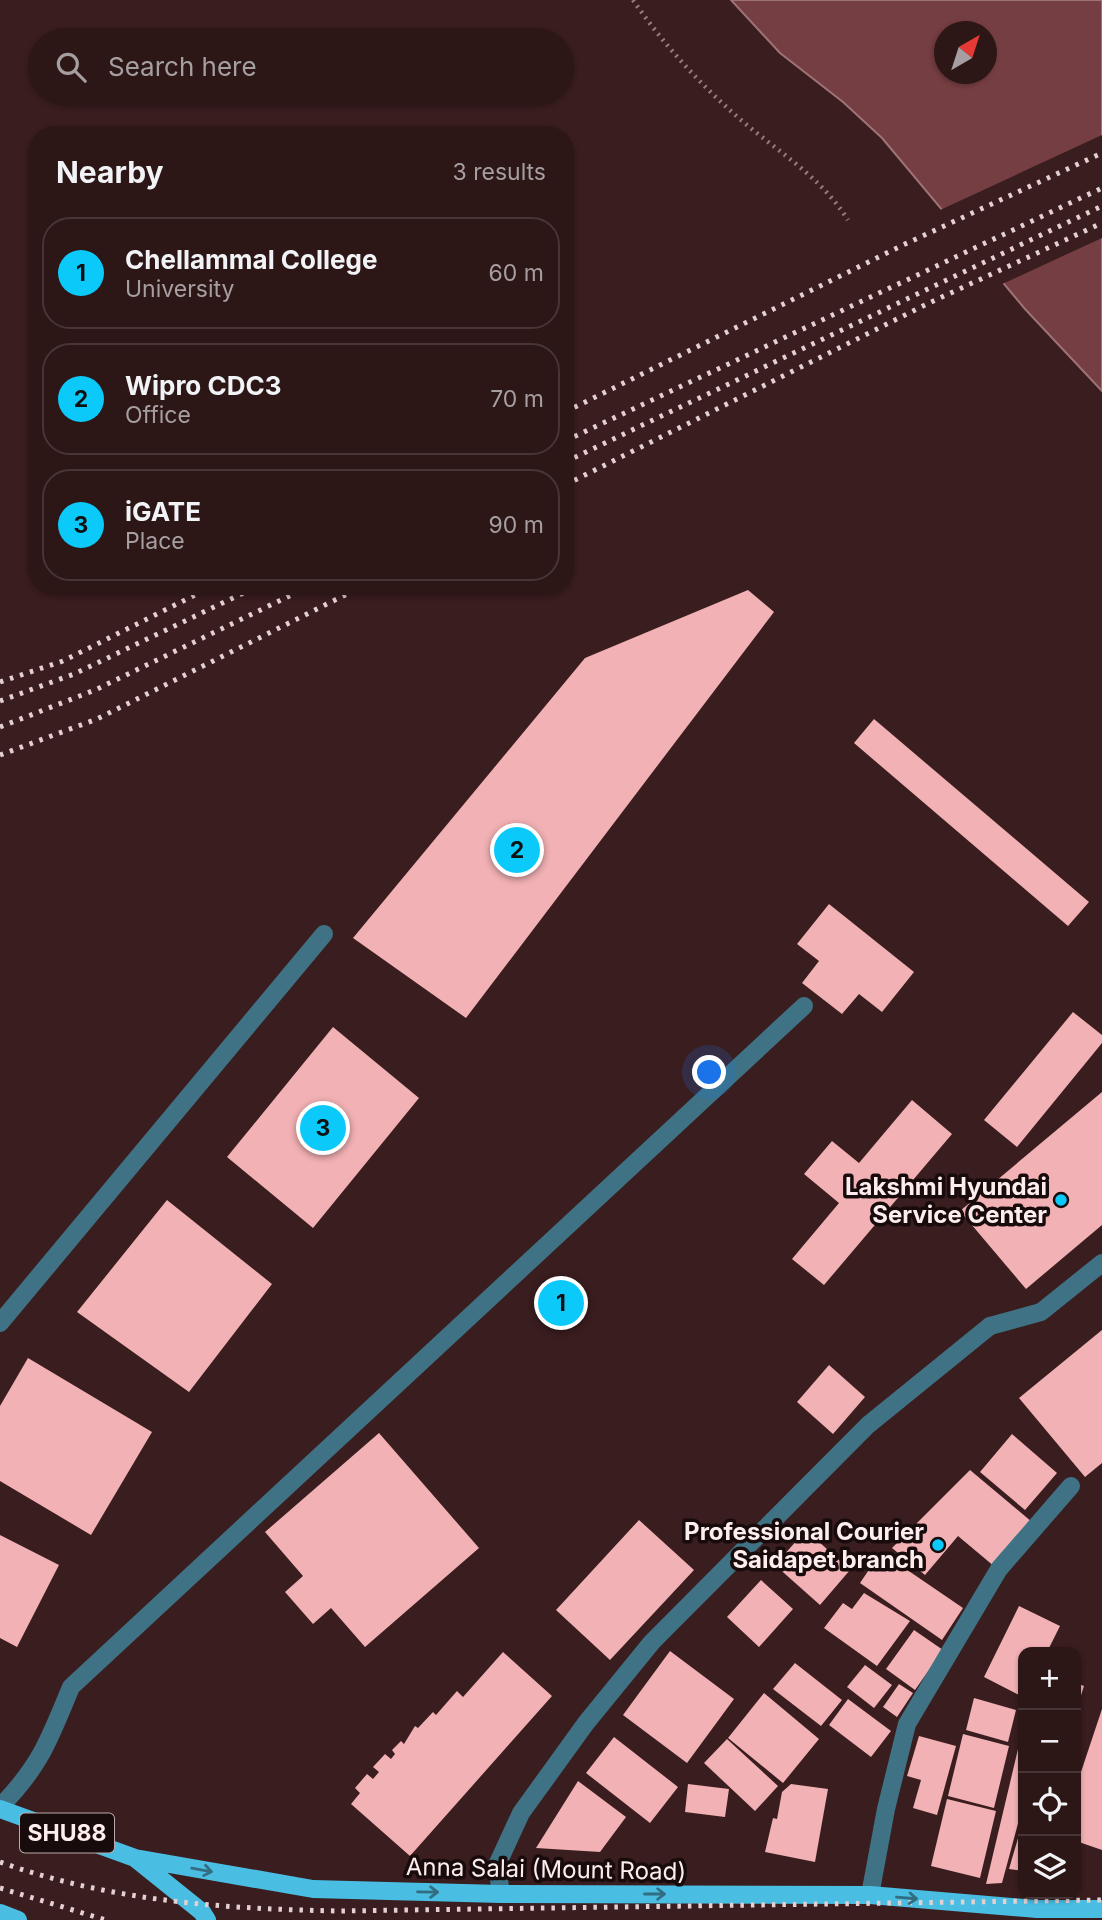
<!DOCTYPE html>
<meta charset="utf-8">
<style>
:root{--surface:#2c1616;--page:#382323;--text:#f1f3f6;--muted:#a69fa1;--line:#483535;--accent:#0bcafa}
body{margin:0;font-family:Inter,sans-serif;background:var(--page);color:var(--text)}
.controls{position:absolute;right:21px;bottom:21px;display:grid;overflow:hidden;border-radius:14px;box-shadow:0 2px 5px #0004}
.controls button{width:63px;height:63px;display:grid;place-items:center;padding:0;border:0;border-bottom:2px solid var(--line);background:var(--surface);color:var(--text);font:35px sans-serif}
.compass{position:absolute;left:934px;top:21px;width:63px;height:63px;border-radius:50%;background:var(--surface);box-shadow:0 2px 5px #0004;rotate:39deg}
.you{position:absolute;left:710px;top:1073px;width:24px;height:24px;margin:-18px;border:5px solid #fff;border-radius:50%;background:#1a73e8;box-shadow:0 0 0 10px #1a73e833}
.badge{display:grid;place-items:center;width:46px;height:46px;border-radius:50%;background:var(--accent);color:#111;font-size:23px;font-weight:700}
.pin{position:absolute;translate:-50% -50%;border:4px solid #fff;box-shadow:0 2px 7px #0006}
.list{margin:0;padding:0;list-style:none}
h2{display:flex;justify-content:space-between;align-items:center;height:91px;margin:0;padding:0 28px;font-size:30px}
h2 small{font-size:23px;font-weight:400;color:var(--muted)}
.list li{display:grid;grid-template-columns:46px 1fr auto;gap:21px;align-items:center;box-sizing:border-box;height:112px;margin:0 14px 14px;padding:0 14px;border:2px solid var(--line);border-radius:28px}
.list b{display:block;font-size:26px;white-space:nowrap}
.list p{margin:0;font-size:23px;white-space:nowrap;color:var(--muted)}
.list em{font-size:23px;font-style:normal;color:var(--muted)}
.icon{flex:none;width:38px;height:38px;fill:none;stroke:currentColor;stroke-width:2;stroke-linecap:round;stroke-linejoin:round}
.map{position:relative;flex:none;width:1102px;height:1920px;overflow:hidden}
.search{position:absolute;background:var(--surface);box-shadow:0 2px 5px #0004;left:28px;top:28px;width:546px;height:77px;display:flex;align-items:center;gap:18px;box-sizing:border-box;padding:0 24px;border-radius:38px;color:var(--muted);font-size:26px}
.panel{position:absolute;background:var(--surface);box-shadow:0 2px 5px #0004;left:28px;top:126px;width:546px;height:469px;border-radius:28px}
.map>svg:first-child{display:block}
.water{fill:#753e42;stroke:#9e7276;stroke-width:2;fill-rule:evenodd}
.pier{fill:#3a1d1e}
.building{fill:#f2b1b4}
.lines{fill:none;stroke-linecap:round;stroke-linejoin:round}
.path{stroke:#957d7e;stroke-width:4.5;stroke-dasharray:2 5;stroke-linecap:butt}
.service{stroke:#3f7284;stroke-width:18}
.minor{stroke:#3f7284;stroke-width:18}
.primary{stroke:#49bde2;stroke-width:18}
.rail{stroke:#e3d0d1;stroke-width:5;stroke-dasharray:3.5 7;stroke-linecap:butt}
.oneway{stroke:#336d82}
.poi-dot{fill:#0bcafa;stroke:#180b0c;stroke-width:2.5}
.labels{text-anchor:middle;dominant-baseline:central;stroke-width:7;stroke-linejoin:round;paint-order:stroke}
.shield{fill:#180b0c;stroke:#b9a9aa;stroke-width:2}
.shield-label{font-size:23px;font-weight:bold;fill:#feedee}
.poi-label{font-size:24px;font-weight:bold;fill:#feedee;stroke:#180b0c;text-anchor:end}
.street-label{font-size:24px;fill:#feedee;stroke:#180b0c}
</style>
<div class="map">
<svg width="1102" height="1920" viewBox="0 0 1102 1920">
<rect width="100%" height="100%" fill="#3a1d1e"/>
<path class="water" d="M731 0H1102V391L1025 309 882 138 843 102 780 53ZM944 32H986V74H944Z"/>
<path class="pier" d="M1102 135V238L1000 285 938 211Z"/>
<path class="building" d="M748 590 774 612 466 1018 353 938 585 658Z
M874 719 1089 902 1068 926 854 743Z
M829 904 914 972 882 1012 859 994 842 1014 802 983 819 961 797 944Z
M1073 1012 1102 1035V1043L1017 1147 984 1120Z
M333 1027 419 1098 313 1228 227 1157Z
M1102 1092V1225L1026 1289 960 1211Z
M912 1100 952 1134 824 1285 792 1259 839 1203 804 1174 832 1141 859 1163Z
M167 1200 272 1284 189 1392 77 1312Z
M1102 1330V1463L1085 1477 1019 1398Z
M28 1358 152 1432 91 1535 0 1481V1406Z
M829 1365 865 1397 833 1434 797 1402Z
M379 1433 479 1548 365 1647 331 1608 313 1624 285 1592 303 1576 265 1532Z
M1012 1434 1057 1473 1025 1510 980 1472Z
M970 1470 1032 1522 995 1567 958 1536 925 1575 892 1548Z
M639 1520 694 1570 610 1660 556 1610Z
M806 1530 850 1570 820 1605 775 1565Z
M0 1535 59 1565 17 1647 0 1638Z
M881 1552 963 1608 942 1640 860 1583Z
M761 1580 793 1609 759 1647 727 1617Z
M864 1593 910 1621 877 1666 824 1628 843 1603 852 1609Z
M1019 1606 1060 1626 1047 1652H1023V1697L984 1677Z
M914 1630 943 1650 915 1690 886 1669Z
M670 1651 734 1699 687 1763 623 1715Z
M503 1652 552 1696 410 1856 351 1804 360 1793 355 1788 367 1774 373 1779 379 1772 373 1767 385 1754 391 1759 395 1754 392 1750 401 1741 404 1744 415 1726 418 1728 433 1712 436 1715 457 1691 463 1697Z
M795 1663 842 1700 821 1726 773 1689Z
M865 1665 892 1685 874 1708 847 1687Z
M1076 1683 1084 1686 1076 1711Z
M899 1684 913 1693 897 1717 883 1707Z
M764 1693 819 1739 783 1783 728 1738Z
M974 1698 1016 1710 1008 1742 966 1730Z
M848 1699 891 1731 871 1757 829 1725Z
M1102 1709V1850L1076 1841V1787Z
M1023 1728V1805L1002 1883 986 1884Z
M963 1734 1009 1746 994 1808 948 1796Z
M919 1736 956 1746 937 1815 913 1808 921 1780 907 1776Z
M614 1737 678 1787 650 1823 586 1773Z
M727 1739 778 1786 755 1811 704 1763Z
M578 1781 626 1817 600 1852 536 1848Z
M688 1784 729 1789 725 1817 685 1812Z
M791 1784 828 1789 815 1862 765 1852 773 1818 777 1819 782 1792Z
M947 1799 996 1811 980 1878 931 1866Z
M1023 1821V1871L1009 1869Z"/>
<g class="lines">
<path class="path" d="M633 0C661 41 696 80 733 113 773 149 819 174 848 220"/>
<path class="service" d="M0 1323 324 934
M990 1326 1041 1312 1102 1263
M0 1807C41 1765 49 1740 71 1687L804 1006"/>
<path class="minor" d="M501 1894 497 1865 521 1813 586 1723 652 1642 868 1425 990 1326
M870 1895 886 1809 907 1724 999 1569 1071 1486"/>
<path class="primary" d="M0 1809 135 1858 313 1889 501 1894 870 1895 1037 1909H1102
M136 1859 202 1912 207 1920
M0 1913 18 1920"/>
<path class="rail" d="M565 412 903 245 1102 153
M565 441 1102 188
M565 462 1102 206
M565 485 929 303 1102 223
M0 682 63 661 213 586
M0 701 74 674 258 586
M0 727 95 690 310 586
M0 755 97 719 363 586
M0 1862C109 1901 225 1909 340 1911L1102 1900
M0 1888 106 1920"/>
</g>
<defs><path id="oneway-shaft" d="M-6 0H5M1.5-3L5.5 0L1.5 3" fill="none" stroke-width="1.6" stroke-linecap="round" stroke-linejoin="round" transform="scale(1.75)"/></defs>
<g class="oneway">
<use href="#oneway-shaft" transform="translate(202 1870) rotate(10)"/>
<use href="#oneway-shaft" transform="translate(428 1892) rotate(1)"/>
<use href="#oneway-shaft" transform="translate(655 1894)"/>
<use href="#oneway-shaft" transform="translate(907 1898) rotate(5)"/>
</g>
<g class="poi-dot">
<circle cx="1061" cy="1200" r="7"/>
<circle cx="938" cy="1545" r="7"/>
</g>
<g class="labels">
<rect class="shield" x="20" y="1813.5" width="94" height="39" rx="5"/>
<g class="shield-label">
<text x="67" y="1833">SHU88</text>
</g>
<g class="poi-label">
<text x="1047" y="1186">Lakshmi Hyundai<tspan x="1047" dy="28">Service Center</tspan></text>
<text x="924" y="1531">Professional Courier<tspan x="924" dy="28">Saidapet branch</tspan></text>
</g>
<g class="street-label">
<text transform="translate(546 1869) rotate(1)">Anna Salai (Mount Road)</text>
</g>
</g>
</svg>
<div class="controls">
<button>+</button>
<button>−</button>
<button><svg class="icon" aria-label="locate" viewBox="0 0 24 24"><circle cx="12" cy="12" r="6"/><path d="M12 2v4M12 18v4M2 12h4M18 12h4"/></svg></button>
<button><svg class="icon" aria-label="layers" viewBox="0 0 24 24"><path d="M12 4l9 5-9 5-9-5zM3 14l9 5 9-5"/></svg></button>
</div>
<svg class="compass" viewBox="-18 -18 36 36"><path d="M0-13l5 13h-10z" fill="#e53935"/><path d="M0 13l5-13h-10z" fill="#a69fa1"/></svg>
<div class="you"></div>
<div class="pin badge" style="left:561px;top:1303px">1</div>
<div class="pin badge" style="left:517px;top:850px">2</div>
<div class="pin badge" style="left:323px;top:1128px">3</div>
<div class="search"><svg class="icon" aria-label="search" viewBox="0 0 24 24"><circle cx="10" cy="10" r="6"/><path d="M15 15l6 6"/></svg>Search here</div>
<section class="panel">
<h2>Nearby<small>3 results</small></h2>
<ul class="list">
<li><span class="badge">1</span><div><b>Chellammal College</b><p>University</p></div><em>60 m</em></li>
<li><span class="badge">2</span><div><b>Wipro CDC3</b><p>Office</p></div><em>70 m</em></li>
<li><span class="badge">3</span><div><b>iGATE</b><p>Place</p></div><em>90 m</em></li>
</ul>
</section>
</div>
